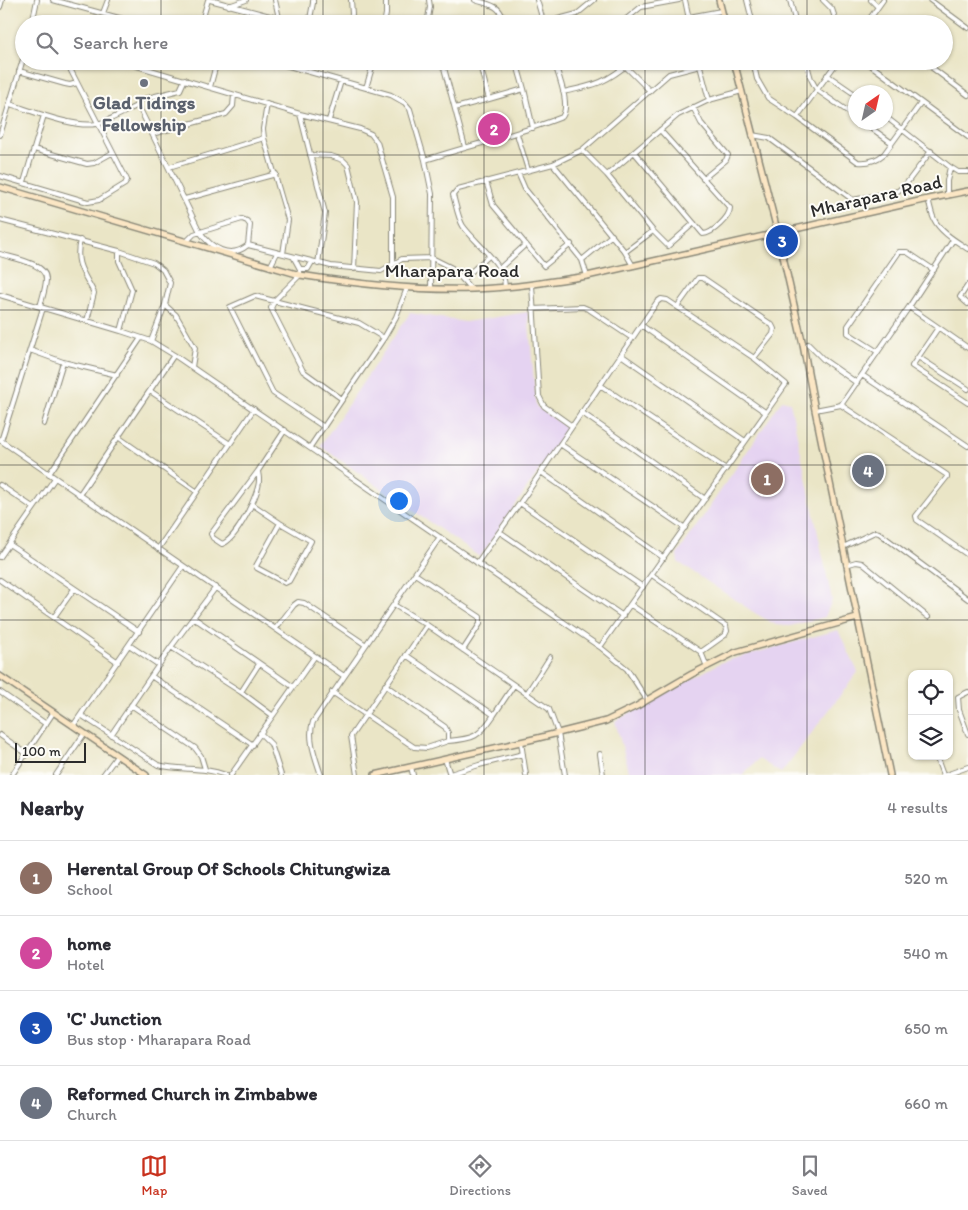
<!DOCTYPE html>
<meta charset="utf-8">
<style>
:root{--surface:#fff;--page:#f2f2f3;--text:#2b2b33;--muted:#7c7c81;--line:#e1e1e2;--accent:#c8321e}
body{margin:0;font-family:Itim,sans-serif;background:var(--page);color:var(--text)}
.controls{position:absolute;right:15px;bottom:15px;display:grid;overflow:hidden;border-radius:10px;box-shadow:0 1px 4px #0004}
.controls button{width:45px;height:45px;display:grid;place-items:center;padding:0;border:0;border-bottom:1px solid var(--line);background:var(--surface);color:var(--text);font:25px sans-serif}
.compass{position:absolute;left:848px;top:85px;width:45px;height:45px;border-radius:50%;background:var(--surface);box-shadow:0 1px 4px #0004;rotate:34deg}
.scale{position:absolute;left:15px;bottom:12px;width:71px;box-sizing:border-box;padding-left:5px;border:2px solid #2b2b2b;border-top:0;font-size:14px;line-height:18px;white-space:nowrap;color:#2b2b2b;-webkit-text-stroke:4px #fdfcf7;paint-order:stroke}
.you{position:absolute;left:398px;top:500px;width:18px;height:18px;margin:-12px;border:4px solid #fff;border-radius:50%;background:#1a73e8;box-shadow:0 0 0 8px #1a73e833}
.badge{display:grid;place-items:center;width:32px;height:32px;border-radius:50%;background:var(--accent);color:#fff;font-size:16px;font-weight:700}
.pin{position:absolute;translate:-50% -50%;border:2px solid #fff;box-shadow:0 1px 5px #0006}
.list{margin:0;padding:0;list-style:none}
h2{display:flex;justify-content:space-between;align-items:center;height:65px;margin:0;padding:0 20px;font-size:21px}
h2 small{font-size:16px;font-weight:400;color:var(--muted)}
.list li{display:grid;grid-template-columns:32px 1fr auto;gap:15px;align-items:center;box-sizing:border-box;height:75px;padding:0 20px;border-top:1px solid var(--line)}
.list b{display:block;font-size:19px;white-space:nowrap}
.list p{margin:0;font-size:16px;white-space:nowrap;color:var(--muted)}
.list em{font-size:16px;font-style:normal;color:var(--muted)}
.icon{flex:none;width:28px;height:28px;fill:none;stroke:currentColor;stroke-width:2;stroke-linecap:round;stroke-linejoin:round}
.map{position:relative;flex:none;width:968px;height:775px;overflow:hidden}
.search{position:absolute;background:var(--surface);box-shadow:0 1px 4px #0004;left:15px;right:15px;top:15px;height:55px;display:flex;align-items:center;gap:12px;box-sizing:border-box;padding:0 18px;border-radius:28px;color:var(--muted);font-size:19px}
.sheet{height:365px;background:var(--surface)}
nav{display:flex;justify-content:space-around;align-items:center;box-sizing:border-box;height:70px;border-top:1px solid var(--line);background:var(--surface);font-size:14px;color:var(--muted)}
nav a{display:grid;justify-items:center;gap:2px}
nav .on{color:var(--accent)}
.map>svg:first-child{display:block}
.built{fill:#e5d3f1}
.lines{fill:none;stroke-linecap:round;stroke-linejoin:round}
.street-casing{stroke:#8a8878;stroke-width:6}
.secondary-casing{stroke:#8a8878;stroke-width:8}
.street{stroke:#fff;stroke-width:4}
.secondary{stroke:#fbe6c4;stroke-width:5}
.grid{fill:none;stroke:#2b2b2b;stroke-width:1;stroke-opacity:0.55}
.worship-dot{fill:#6b7280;stroke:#fdfcf7;stroke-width:2}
.labels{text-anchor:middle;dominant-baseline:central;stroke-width:4;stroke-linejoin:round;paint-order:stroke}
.worship-label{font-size:19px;font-weight:bold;fill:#5b616d;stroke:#fdfcf7}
.street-label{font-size:19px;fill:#2b2b2b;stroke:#fdfcf7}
</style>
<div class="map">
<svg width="968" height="775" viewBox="0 0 968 775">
<rect width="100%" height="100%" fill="#fdfcf7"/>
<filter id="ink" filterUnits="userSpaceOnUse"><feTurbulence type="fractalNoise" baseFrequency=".02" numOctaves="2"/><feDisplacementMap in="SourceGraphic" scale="10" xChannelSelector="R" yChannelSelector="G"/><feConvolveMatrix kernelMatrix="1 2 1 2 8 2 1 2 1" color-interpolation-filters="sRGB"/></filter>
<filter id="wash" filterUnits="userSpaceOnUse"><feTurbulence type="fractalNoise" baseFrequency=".0096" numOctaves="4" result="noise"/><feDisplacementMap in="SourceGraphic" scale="20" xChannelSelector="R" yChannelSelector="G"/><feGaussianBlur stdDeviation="1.12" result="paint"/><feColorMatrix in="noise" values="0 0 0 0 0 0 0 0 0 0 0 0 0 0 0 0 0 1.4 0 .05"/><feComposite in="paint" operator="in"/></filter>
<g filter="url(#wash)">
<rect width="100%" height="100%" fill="#eae5c6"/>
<path class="built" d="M528 312 536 406 566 427 564 434 480 557 320 446 410 313 465 322Z
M782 400 790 402 832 600 825 617 790 626 776 625 755 613 678 562 677 555Z
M838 630 858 672 781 773 759 759 742 775H630L615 721 722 662Z"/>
</g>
<g filter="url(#ink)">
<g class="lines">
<defs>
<path id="street" d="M53 0 141 24
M210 0 300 24
M275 0 279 18
M475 0C493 6 500 4 505 24
M537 0 544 24
M685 0 690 24
M747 0 753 24
M790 0 796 24
M823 0 832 9 837 24
M871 0 878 7
M930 0 968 28
M229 6 246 0
M0 7 2 0
M103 13 108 0
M689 17 721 11
M543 23 577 14 594 0
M32 24 37 0
M201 24 208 0
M309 24 313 3V0
M349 24 352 14 351 0
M384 24 386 14V0
M427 24 430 7 429 0
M620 24 641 7 679 0
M866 24 883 0
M120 61 300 114 360 129 371 134 377 142 393 197V265
M271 61 391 95 405 103 410 109 425 160 432 194 431 289
M429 61 440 64 444 68 465 147
M479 61 489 99 524 89 533 128
M516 61 524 89
M753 61 757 79 768 98 797 117 858 162C867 163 877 160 884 154L921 103
M806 61 811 79 817 90 856 117
M865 61 968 137
M923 61 968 95
M734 64 746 61
M626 67 650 91
M19 71 65 84 70 85 77 83
M827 75 856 95
M185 79 180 90 139 100 138 105 200 232C211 248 230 260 248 245L331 266 381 271 402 259 432 258 452 268 471 289
M210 87 217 61
M366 88 374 61
M563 92C596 85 606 83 632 61
M709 100 742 91
M10 104C32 111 74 128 96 124 108 122 126 111 138 105
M267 104 263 129 264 138 288 220 283 254
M693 107 701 123 728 155 726 160 703 179
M455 108 489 99
M300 114 325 213 318 264
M797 117 838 61
M886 117 950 167 947 181V196
M329 120 341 81
M863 122 892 143
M152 134 226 114 233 106 234 95
M517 134 528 170
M0 135 24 56
M752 135 769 138 853 200 898 191 906 184 931 151
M34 149 87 164 94 163 112 153
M582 150 607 175
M634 152 703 234C712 234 730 217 730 208L660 130
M310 155 331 156 343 160 348 165 357 202 354 269
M425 160C471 145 517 135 562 117 571 105 558 75 554 61
M553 164 625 252 633 266
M169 167 264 138
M950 167 958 172H968
M518 173 525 189 582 260 587 276
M0 176 88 202 99 200 125 184 127 180 125 176 66 61
M486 181 493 205 544 266 571 244
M24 182 44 115
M185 199 276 174
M928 199C930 205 931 213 934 219 940 232 956 241 968 249
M0 220 119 251 154 263 163 270 170 283 165 305 151 341
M80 240C74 264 84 273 94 293L87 321
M953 240 909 307 841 405 947 475V477L916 516 917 520 968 555
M187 241 194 234 242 219 247 221 250 225 248 245
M119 251V261L132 290 121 331
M625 252 653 231
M0 254C12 258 46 263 46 279 46 288 42 298 40 307
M294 258 300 269V275L275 300 271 308 303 371 342 399
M582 260 612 235
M270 267 277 253
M500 268 525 245
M300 269H308L312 262
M463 279 489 256
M532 285 539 396 544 406 572 426
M968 285 960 297 968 304
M505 287C505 264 476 244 463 226 458 218 456 205 453 195L458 189 553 164 582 150 669 74 700 66 709 100 678 115 607 175 653 231 668 246 694 223
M0 295 121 331 151 341 174 355 600 647 627 669 647 700
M165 305 176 315 195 348 192 367
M677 307 698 278H703L772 325 774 329 773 334 754 358
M909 307 968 348
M532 309 583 307 590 310 632 338
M641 325 765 412
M938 328 912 366 968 403
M808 344 824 360 857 383
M30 350 63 362 117 375
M878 352 848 333V326L899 252H907L934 270
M621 355 745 441
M918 357 968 389
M862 375 968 446
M600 385 726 469
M150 391 230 444
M815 410 841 405
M581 412 705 499
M44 424 63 362
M324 427 273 393 230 307 255 296 359 323 384 338
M118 437 196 491
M0 440 344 676
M1 441 43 308
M560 444 685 528
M310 447 384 338 396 317 407 288
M258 471 211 534 213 538 222 544C236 540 260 493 259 479 259 476 258 473 258 471L285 430
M541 472 664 558
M49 474 141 338
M0 485 34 508
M79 495 174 355
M520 503 643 587
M252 504 280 523 311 541 289 581 285 583 257 568 256 566 280 523
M500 532 623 616
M9 544 139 632
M843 547 875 532 879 533 968 599
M158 549 254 409
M0 557 55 478
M477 563 520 503 657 302 661 299 667 300 754 358 786 384 600 647
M846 565 856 562 862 563 928 617
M415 574 480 617V624L463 650
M652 575 726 626 727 631 725 635 701 652
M0 580 118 662
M394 605 427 625 549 709 558 733 565 775
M631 605 701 652 707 667
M54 617 74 589
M194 618 292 686
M276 628 294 605 298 602 304 603 366 645
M129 645 159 665
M171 647 241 692 272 715
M406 655 494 715 514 685
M151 676 253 745
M0 692 46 724
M241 692 259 664
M332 692 414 747 427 748 448 741V733L445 727 385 685
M968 692 958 697 959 710 968 734
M527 693 550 657
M131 705 195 748 201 756 205 769
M81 715 158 765C182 771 202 766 226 775
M73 726 183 566
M260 733 271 744 281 775
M0 735 27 754
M111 735 171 647 216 587
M448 741C474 739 479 737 494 715
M521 742 526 775
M600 754 603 775
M936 756 943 775
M445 759 450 775
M411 767 413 775
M450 774 479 765 523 754
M12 775 53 713
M56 775 84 734
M103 775 117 756
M231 775 315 656
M321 775C316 759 307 738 313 722L440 537
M357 775 351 736 427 625
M946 775 968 767"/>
<path id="secondary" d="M719 0 725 24
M734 61 778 234 803 345 815 410 890 775
M0 187 300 275C357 284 415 291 473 289 511 288 549 282 587 276L928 199 968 191
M0 676 146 775
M375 775 538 738 606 721 637 706 692 674 736 652 857 618"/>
</defs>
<use href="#street" class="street-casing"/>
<use href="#secondary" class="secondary-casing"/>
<use href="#street" class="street"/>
<use href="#secondary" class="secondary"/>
</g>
</g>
<path class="grid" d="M161 0V24M323 0V24M484 0V24M645 0V24M807 0V24M161 61V775M323 61V775M484 61V775M645 61V775M807 61V775M0 155H968M0 310H968M0 465H968M0 620H968"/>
<circle class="worship-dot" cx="144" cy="83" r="5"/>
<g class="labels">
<g class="worship-label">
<text x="144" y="102">Glad Tidings<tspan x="144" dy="22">Fellowship</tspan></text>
</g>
<g class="street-label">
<text transform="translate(876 196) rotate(-13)">Mharapara Road</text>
<text x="452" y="270">Mharapara Road</text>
</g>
</g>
</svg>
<div class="controls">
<button><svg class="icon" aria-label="locate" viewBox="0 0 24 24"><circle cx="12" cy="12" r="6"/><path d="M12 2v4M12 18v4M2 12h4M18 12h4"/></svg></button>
<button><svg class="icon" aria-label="layers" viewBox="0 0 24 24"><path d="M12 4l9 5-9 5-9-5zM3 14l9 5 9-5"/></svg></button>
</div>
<svg class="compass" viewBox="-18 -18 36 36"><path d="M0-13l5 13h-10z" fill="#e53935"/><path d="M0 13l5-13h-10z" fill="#7c7c81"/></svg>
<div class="scale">100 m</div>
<div class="you"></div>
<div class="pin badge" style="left:767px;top:479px;background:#8d6e63">1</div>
<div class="pin badge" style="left:494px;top:129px;background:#d1479c">2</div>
<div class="pin badge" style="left:782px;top:241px;background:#1a4fb4">3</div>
<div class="pin badge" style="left:868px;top:471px;background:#6b7280">4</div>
<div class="search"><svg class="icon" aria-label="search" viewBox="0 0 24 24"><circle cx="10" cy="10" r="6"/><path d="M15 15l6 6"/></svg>Search here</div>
</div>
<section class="sheet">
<h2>Nearby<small>4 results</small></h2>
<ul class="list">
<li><span class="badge" style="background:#8d6e63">1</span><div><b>Herental Group Of Schools Chitungwiza</b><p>School</p></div><em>520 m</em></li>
<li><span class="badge" style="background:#d1479c">2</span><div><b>home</b><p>Hotel</p></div><em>540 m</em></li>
<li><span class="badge" style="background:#1a4fb4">3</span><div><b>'C' Junction</b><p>Bus stop · Mharapara Road</p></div><em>650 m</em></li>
<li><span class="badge" style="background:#6b7280">4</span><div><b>Reformed Church in Zimbabwe</b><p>Church</p></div><em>660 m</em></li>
</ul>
</section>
<nav>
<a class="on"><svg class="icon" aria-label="map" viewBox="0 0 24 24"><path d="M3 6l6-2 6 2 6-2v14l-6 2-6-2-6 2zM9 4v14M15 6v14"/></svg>Map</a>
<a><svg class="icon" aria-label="directions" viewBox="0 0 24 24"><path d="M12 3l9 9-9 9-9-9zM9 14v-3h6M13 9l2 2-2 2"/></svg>Directions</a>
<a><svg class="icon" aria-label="saved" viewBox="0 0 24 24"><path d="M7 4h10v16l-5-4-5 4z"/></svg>Saved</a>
</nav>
